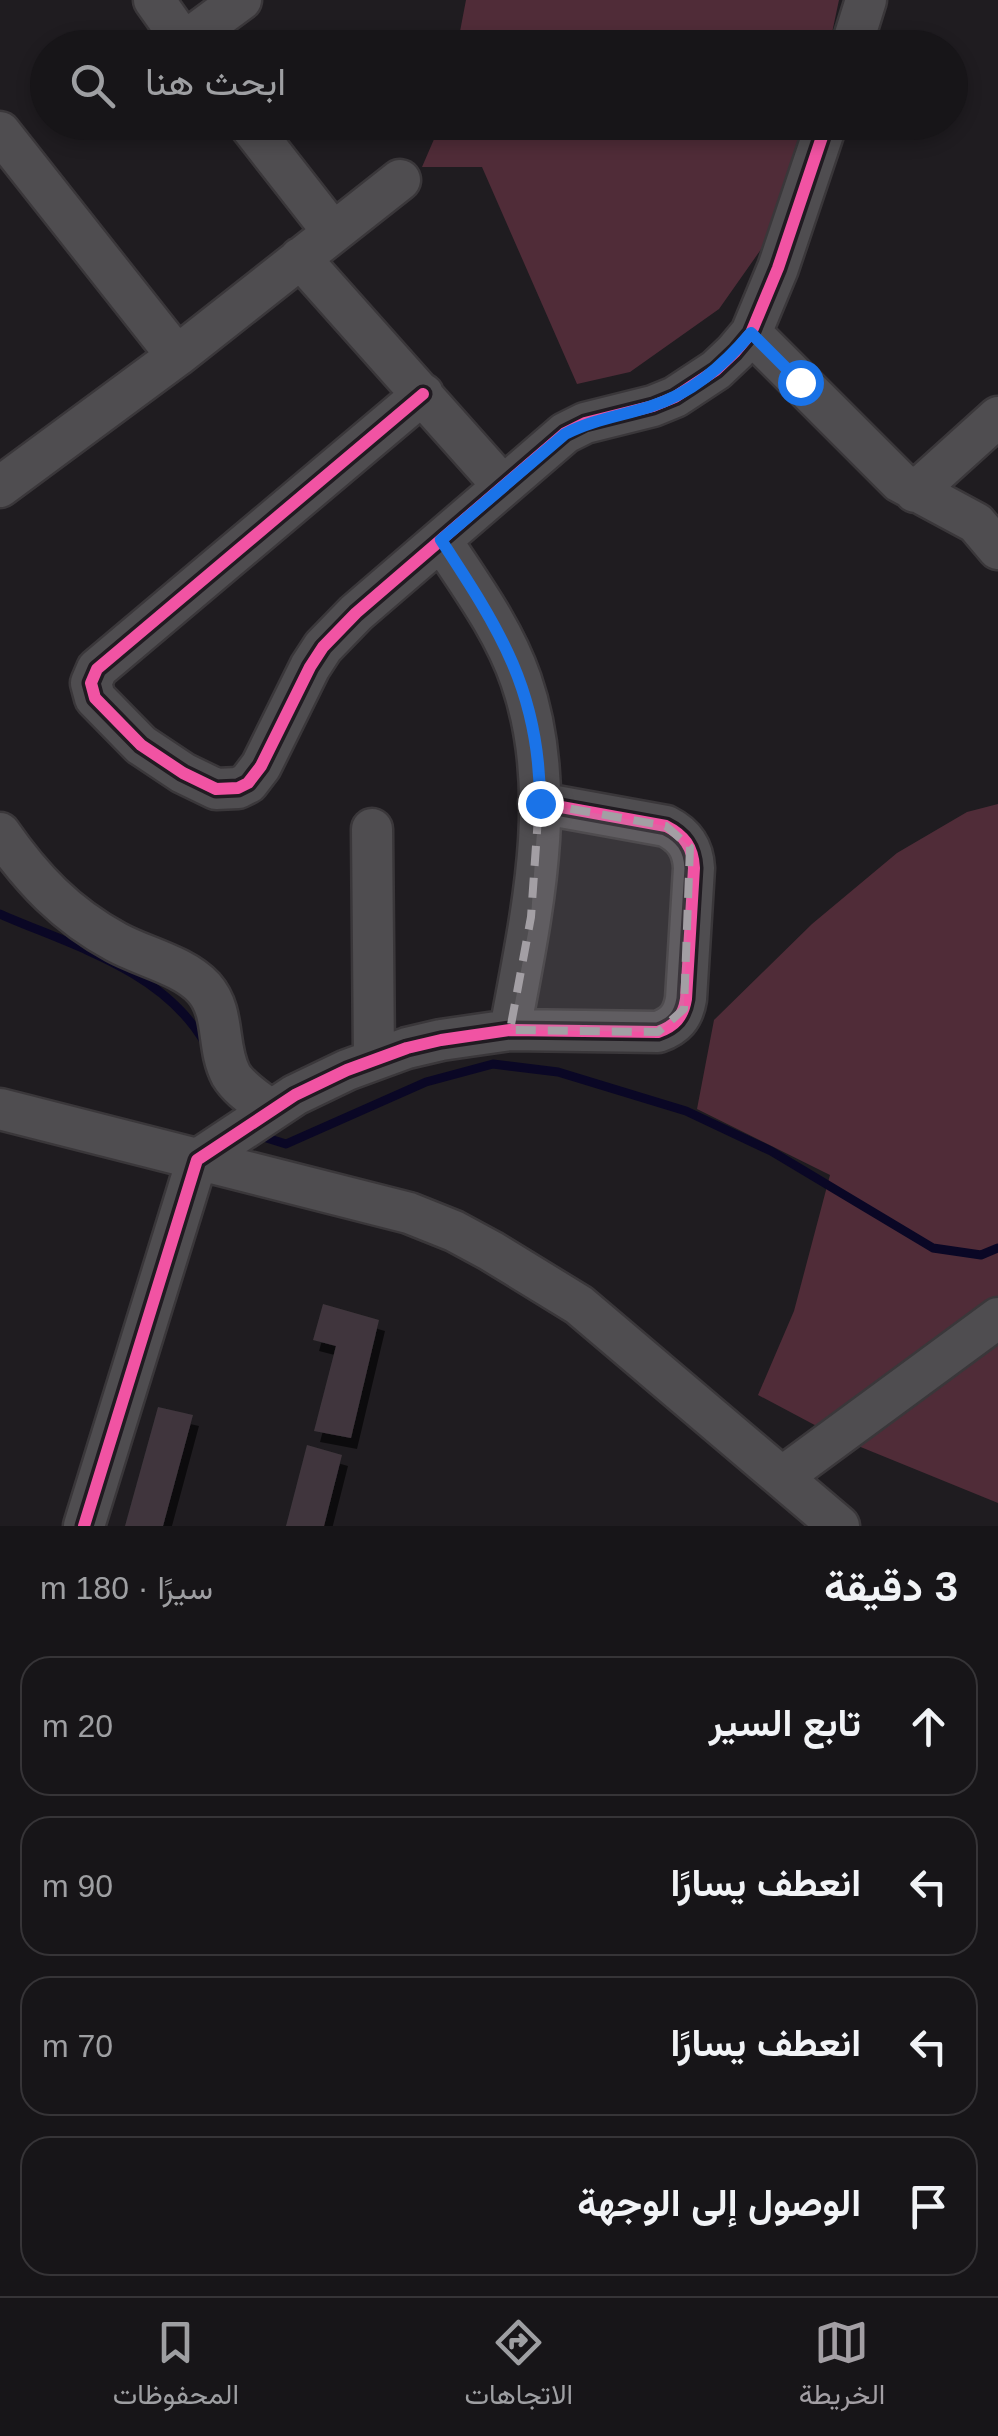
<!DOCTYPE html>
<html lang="ar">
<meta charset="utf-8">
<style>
:root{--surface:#171518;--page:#201e21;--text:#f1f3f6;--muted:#9e9fa2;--line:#363437;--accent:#a39fa4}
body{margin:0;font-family:Arial,Vazirmatn,sans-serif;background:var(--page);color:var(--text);direction:rtl}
.stop{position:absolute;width:30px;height:30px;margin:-22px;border:8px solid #1a73e8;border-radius:50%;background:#fff}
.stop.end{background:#1a73e8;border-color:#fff;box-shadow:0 2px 10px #0008}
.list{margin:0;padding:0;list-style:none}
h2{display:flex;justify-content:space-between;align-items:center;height:130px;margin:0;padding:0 40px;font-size:42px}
h2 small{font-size:32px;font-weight:400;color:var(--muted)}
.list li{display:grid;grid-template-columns:65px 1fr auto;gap:30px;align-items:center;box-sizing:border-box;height:140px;margin:0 20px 20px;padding:0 20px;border:2px solid var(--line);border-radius:30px}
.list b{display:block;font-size:38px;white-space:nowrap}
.list em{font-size:32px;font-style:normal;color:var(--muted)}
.icon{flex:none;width:55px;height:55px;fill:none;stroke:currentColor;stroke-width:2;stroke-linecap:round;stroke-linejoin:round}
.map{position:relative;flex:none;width:998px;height:1526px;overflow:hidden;direction:ltr}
.search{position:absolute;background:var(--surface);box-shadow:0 5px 15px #0003;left:30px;right:30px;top:30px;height:110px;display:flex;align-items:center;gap:25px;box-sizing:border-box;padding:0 35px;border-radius:55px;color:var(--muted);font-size:38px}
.sheet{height:770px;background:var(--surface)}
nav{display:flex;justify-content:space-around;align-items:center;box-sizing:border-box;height:140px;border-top:2px solid var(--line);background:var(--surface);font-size:28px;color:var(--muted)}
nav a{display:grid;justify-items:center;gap:5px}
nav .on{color:var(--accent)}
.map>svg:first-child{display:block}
.green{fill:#502c38}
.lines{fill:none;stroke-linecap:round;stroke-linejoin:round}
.stream{stroke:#0a0725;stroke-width:9}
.building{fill:#3f363d;filter:url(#shadow)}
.minor-casing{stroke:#3a373a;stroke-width:45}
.minor{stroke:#4f4d50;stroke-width:40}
.cycleway-casing{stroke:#201b21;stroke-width:19}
.cycleway{stroke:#f153a3;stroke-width:12}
.route{stroke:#1a73e8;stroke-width:12}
.marked{fill:#a39fa4;fill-opacity:0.2;stroke:#a39fa4;stroke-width:8;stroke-dasharray:20 12;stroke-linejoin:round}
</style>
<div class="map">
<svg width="998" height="1526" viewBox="0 0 998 1526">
<defs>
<filter id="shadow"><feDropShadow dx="6" dy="11" stdDeviation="0" flood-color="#0009"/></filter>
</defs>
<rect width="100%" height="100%" fill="#1f1c20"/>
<path class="green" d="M466 0H839L829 47H457Z
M441 123H810L776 228 719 309 630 372 577 384 482 167H422Z
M998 804V1503L841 1439 758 1395 794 1311 830 1175 697 1109 714 1020 812 924 897 853 967 812Z"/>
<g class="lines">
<path class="stream" d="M0 914C73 946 163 970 205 1043
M257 1135 286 1144 426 1082 493 1064 558 1072 686 1111 771 1151 933 1248 981 1255 998 1248"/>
</g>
<path class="building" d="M323 1304 379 1320 351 1438 314 1431 336 1346 313 1340Z
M158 1407 193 1415 163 1526H125Z
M307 1445 342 1455 324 1526H286Z"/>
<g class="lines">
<defs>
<path id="minor" d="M154 0 188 48
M184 42 241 0
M851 48 866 0
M247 122 333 232
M0 132 177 356
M300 258 503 486
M751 333 900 482 976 523 998 549
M423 394 97 669 91 683 95 698 141 745 183 773 216 789 238 788 248 783 261 766 310 667 323 647 356 613 565 433 585 423 653 406 675 397 716 370 735 352 751 333 778 268 827 122
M0 487 177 356 400 180
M915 492 998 417
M441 540C470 584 504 630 521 680 560 793 531 916 510 1030
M372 829 374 1059
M0 833C32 879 66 915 116 942 143 957 183 965 204 988 226 1013 216 1047 231 1075 240 1090 258 1100 271 1111
M0 1109 409 1213 454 1231 491 1251 579 1305 839 1526
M782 1477 998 1318
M84 1526 197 1160 295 1095 347 1070 407 1048 441 1040 510 1030 658 1032C675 1026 683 1017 686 999L694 868C693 847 684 835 666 826L539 803"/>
</defs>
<use href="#minor" class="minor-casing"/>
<use href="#minor" class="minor"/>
<defs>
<path id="cycleway" d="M423 394 97 669 91 683 95 698 141 745 183 773 216 789 238 788 248 783 261 766 310 667 323 647 356 613 565 433 585 423 653 406 675 397 716 370 735 352 751 333 778 268 827 122
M84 1526 197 1160 295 1095 347 1070 407 1048 441 1040 510 1030 658 1032C675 1026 683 1017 686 999L694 868C693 847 684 835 666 826L539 803"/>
</defs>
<use href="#cycleway" class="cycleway-casing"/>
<use href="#cycleway" class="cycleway"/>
</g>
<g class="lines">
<path class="route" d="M540 803C540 692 500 630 441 540L565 434C592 420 620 416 649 407 691 394 723 366 751 333L800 382"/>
</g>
<path class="marked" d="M539 803 666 826 690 847 684 1009 658 1032 510 1030 531 917Z"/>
</svg>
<div class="stop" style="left:800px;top:382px"></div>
<div class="stop end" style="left:540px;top:803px"></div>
<div class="search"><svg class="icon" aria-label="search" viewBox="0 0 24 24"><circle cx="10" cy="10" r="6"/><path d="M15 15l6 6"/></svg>ابحث هنا</div>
</div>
<section class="sheet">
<h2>3 دقيقة<small>سيرًا · 180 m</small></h2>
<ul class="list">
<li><svg class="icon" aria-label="ahead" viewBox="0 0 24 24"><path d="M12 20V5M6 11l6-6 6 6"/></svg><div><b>تابع السير</b></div><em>20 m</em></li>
<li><svg class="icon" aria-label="left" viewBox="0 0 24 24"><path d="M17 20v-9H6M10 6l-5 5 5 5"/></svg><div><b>انعطف يسارًا</b></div><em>90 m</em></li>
<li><svg class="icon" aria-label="left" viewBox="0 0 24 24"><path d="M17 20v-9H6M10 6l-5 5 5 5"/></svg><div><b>انعطف يسارًا</b></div><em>70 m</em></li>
<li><svg class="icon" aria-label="arrive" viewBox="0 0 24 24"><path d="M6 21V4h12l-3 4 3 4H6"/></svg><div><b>الوصول إلى الوجهة</b></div></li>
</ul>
</section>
<nav>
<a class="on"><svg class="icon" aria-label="map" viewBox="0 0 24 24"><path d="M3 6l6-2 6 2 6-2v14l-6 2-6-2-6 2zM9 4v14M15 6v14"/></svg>الخريطة</a>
<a><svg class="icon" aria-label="directions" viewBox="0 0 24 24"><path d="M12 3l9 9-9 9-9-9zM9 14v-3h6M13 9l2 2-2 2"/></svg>الاتجاهات</a>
<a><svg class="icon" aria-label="saved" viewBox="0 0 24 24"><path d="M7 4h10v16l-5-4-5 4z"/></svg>المحفوظات</a>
</nav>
